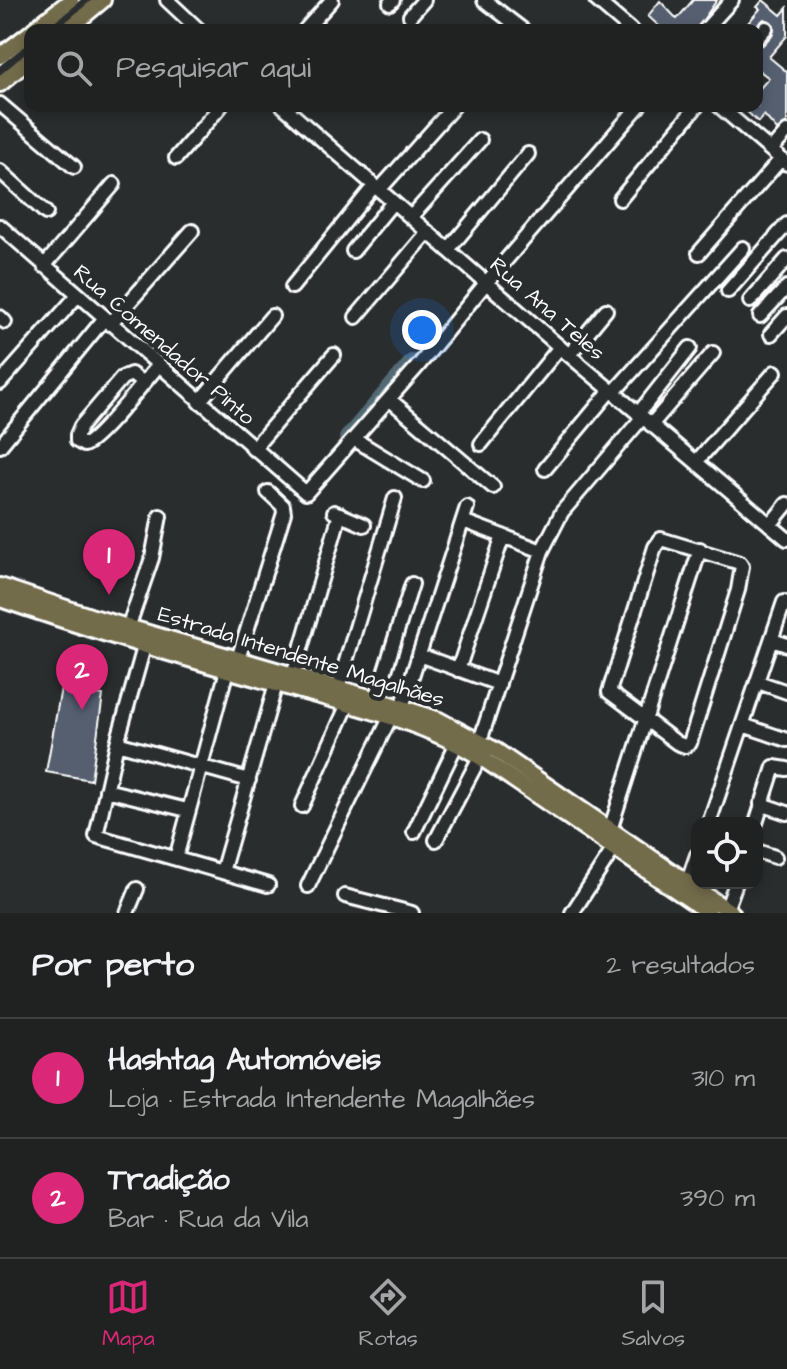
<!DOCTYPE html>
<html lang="pt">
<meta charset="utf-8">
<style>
:root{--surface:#202222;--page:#282a2a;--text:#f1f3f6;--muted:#a2a4a5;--line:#3d3f40;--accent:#db2777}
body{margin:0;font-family:"Architects Daughter",sans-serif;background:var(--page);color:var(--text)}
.controls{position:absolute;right:24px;bottom:24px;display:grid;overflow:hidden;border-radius:16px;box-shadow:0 4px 12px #0003}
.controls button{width:72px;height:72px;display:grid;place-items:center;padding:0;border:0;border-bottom:2px solid var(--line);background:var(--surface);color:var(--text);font:40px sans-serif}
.you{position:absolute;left:422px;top:330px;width:28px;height:28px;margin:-20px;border:6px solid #fff;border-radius:50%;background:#1a73e8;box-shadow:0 0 0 12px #1a73e833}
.badge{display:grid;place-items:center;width:52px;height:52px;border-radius:50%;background:var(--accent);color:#fff;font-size:26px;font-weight:700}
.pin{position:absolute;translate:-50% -66px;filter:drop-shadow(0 2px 4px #0008)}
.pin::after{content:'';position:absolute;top:42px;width:28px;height:24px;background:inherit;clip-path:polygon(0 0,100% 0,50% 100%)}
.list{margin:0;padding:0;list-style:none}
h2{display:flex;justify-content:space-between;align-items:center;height:104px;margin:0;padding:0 32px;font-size:34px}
h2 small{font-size:26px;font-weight:400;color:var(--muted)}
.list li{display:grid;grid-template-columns:52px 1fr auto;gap:24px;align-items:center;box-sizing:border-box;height:120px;padding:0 32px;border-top:2px solid var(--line)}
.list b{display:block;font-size:30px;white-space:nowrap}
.list p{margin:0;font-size:26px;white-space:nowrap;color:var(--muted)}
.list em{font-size:26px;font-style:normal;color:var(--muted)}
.icon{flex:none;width:44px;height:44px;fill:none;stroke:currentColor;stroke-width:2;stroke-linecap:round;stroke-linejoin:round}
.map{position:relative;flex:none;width:787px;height:913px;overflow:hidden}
.search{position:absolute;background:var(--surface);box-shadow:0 4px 12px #0003;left:24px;right:24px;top:24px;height:88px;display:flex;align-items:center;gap:20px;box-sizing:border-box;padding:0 28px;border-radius:16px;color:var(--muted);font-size:30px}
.sheet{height:344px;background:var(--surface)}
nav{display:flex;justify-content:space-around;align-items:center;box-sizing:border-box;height:112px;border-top:2px solid var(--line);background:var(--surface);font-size:22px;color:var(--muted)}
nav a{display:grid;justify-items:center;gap:4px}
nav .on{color:var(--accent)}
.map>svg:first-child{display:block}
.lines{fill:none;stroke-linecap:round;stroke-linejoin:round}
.river{stroke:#536b76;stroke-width:16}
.building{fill:#545f70;stroke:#fff;stroke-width:2}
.minor-casing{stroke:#fff;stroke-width:18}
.major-casing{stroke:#fff;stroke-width:20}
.minor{stroke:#2a2d2e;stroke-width:12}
.major{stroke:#736c4b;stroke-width:14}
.labels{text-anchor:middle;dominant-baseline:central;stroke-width:8;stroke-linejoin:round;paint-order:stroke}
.street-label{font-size:22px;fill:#fff;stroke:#2a2d2e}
</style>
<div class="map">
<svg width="787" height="913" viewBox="0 0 787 913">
<rect width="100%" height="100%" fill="#2a2d2e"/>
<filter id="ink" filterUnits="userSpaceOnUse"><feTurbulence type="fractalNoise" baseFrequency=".0125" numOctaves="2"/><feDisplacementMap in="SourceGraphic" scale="16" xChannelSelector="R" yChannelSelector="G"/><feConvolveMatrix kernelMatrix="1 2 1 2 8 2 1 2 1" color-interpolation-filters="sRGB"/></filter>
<g filter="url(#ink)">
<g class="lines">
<path class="river" d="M347 438 412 362 417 366"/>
</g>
<path class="building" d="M693 0H717L696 30H663L648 16 660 1 677 19Z
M763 0 781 15 787 8V36L769 57 787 72V123L777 130 764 115 758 122 741 106H757V87L760 88 769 78 757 69V47L763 45 773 34 774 25 764 19 752 30H742L760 9 757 7Z
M61 688 103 695 91 780 46 772Z"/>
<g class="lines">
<defs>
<path id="minor" d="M167 0 199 30
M484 0 523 30
M596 0 631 30
M390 3 393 0
M410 16 424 0
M53 30 90 0
M305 30 332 0
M705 30 732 0
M757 38 766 28
M0 73 30 49
M0 104 74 167
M283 106 569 355 787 539
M719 106 787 164
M771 150 787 132
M176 158 221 106
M0 171 46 213
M379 190 454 106
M620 199 697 106
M411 217 480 140
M0 226 306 493 418 366 486 283 639 106
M448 250 528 154
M353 251 393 202
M699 253 781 159
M44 266 114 184
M292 287 374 186
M728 291 787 224
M750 301 787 259
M760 316 787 287
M0 317 5 322
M356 317 428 232
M110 324 192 231
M771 334 787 316
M569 355 606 310
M0 383 77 296
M143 383 131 374 122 378 81 426 77 435V441L84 445C97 442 145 381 158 366
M613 393 743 248
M389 399 493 487
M199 402 272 316
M638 414 690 348
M651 425 713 353
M354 439 423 481
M481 444 560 347
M0 446 104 319
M253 449 334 355
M697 461 775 372
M545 469 610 391
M334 512 364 525
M463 521 542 551
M770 525 787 504
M661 539 740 563 742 566 738 590 690 743 685 746 677 743 609 692 655 547Z
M128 628 152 558 160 516
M772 640 787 645
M144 647 117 743 96 836 268 885
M419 655 499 684
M238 659 284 513 283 506 268 492
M458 670 503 536
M293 676 340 514
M758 682 787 692
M338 688 395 498
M376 699 412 584
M402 707 467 507
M743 725 787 740
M480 741 542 551 562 512 642 418
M117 743 249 780
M106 790 187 810
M761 804 787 813
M302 806 348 704
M709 823 784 602
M756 823 774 767 787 769
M610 830 700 549
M414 832 457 743
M436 840 480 757
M757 851 775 857
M176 858 227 670
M222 872 276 684
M687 884 697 855
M308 886 391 716
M345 896 412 913
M726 910 736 883
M127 913 137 889
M572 913 618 842"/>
<path id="major" d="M33 30 71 0
M67 30 103 0
M0 56 30 33
M0 84 30 59
M0 586 90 616 376 699 439 720 495 750 732 913
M0 599C93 631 186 659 280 685 348 705 419 719 480 757L709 913"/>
</defs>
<use href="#minor" class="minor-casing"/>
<use href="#major" class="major-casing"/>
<use href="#minor" class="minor"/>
<use href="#major" class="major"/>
</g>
</g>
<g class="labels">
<g class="street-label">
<text transform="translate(547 309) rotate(41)">Rua Ana Teles</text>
<text transform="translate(164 345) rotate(41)">Rua Comendador Pinto</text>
<text transform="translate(301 657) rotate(17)">Estrada Intendente Magalhães</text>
</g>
</g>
</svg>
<div class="controls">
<button><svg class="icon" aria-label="locate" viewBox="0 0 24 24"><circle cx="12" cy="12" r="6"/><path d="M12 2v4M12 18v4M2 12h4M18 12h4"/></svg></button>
</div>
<div class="you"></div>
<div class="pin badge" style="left:109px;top:595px">1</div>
<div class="pin badge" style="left:82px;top:710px">2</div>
<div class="search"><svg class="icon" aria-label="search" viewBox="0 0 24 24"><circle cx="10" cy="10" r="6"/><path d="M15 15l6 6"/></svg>Pesquisar aqui</div>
</div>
<section class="sheet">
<h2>Por perto<small>2 resultados</small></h2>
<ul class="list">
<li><span class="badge">1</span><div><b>Hashtag Automóveis</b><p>Loja · Estrada Intendente Magalhães</p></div><em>310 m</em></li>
<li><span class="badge">2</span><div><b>Tradição</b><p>Bar · Rua da Vila</p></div><em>390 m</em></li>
</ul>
</section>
<nav>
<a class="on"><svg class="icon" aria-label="map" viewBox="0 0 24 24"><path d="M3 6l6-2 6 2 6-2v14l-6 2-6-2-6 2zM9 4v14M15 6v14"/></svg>Mapa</a>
<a><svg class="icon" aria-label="directions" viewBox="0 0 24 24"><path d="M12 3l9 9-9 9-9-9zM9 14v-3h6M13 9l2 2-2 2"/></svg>Rotas</a>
<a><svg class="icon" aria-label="saved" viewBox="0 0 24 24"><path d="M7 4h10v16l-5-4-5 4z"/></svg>Salvos</a>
</nav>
